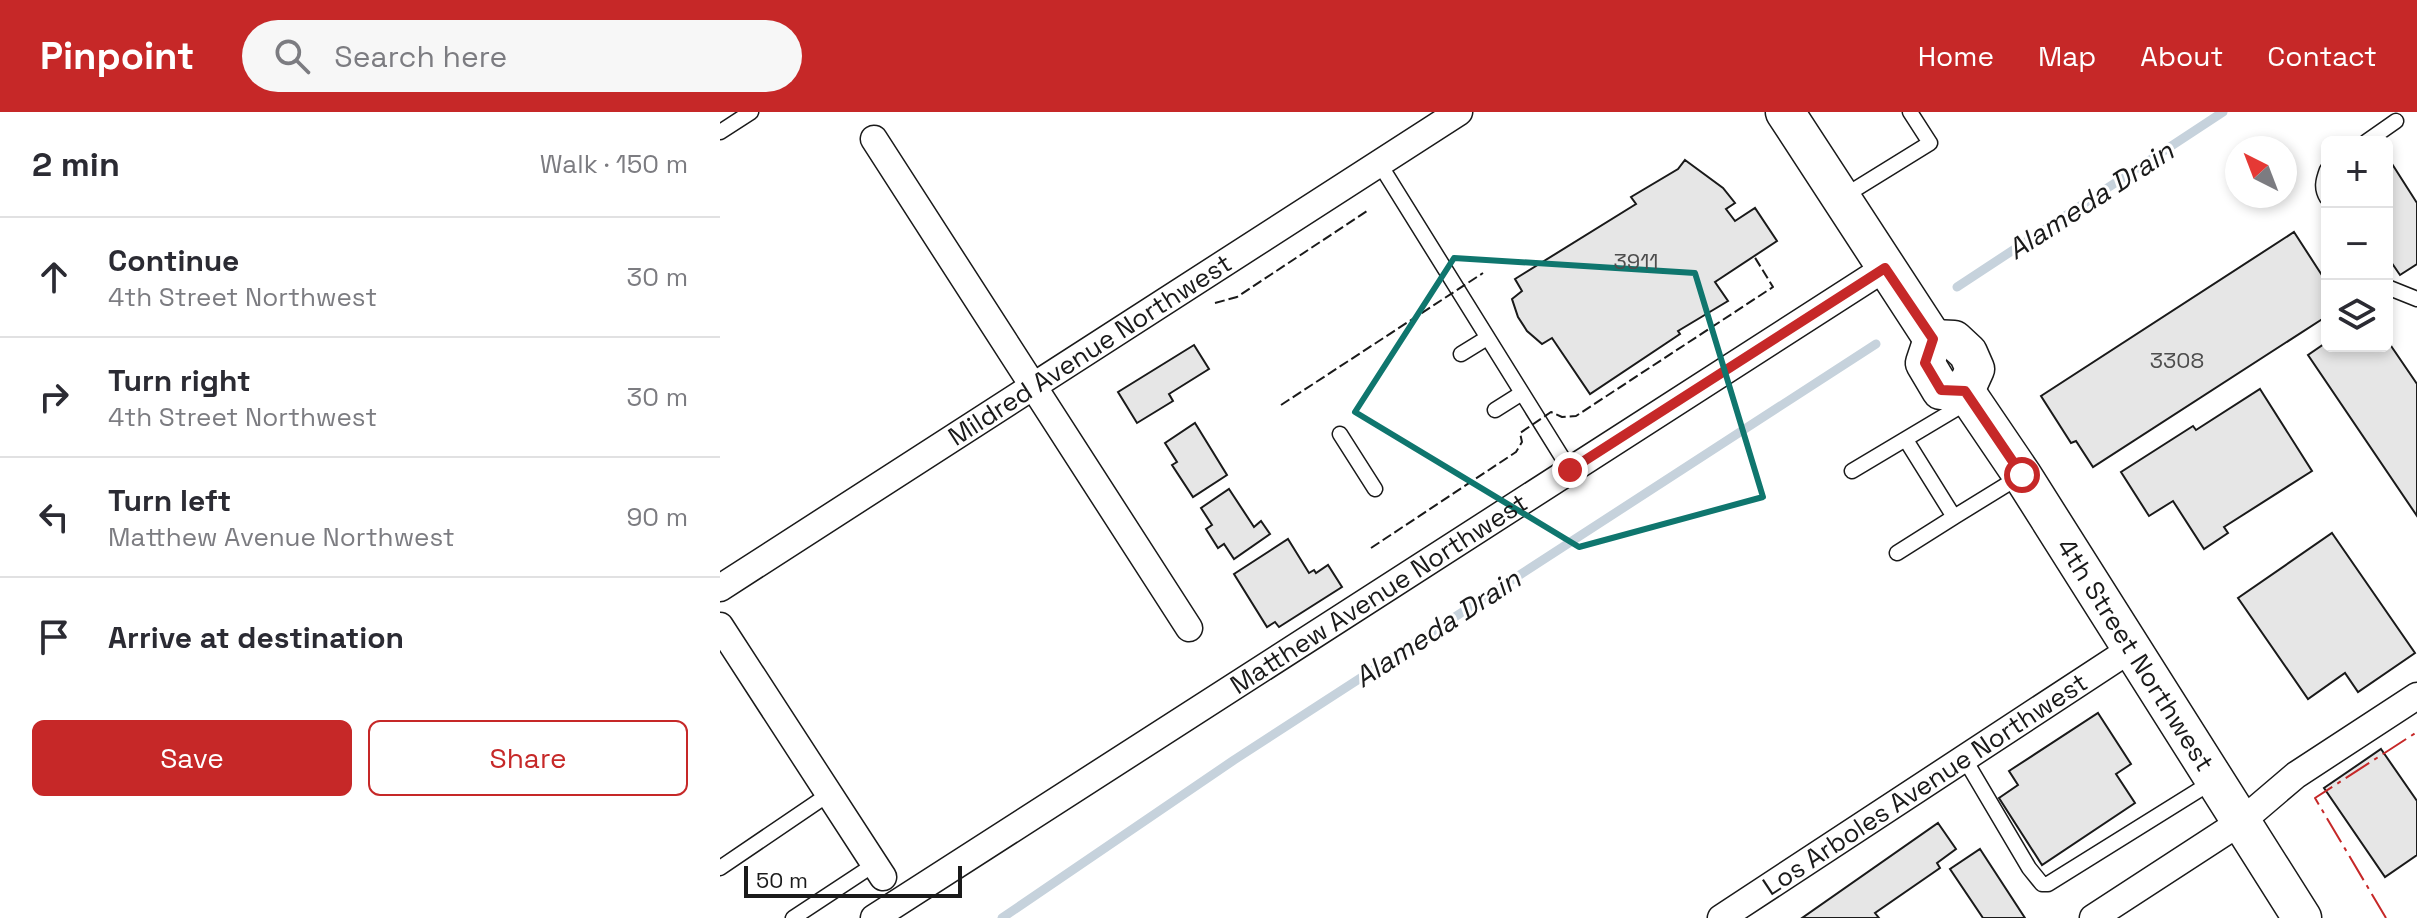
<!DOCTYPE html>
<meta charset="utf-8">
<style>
:root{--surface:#fff;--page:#f7f7f7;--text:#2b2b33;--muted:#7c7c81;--line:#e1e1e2;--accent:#c62828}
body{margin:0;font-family:"Space Grotesk",sans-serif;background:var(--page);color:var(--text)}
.controls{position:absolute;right:24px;top:24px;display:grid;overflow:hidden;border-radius:12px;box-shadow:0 4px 12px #0003}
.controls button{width:72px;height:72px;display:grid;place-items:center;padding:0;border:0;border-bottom:2px solid var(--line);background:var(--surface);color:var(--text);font:40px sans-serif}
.compass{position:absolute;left:1505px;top:24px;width:72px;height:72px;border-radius:50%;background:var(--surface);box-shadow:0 4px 12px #0003;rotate:318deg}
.scale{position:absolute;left:24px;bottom:20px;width:218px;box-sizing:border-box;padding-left:8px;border:4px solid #1a1a1a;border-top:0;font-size:22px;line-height:28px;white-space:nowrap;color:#1a1a1a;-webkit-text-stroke:6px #fff;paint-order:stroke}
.stop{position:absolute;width:24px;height:24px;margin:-18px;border:6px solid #c62828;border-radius:50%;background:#fff}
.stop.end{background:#c62828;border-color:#fff;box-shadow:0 2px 8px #0008}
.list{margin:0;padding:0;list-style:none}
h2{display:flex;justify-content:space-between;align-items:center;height:104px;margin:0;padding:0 32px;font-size:34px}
h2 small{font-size:26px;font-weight:400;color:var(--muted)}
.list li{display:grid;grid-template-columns:52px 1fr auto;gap:24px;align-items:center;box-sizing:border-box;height:120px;padding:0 32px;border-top:2px solid var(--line)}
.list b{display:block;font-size:30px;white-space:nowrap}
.list p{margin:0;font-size:26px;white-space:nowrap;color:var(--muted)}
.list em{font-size:26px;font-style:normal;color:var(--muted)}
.actions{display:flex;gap:16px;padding:24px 32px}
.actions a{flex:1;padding:18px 0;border:2px solid var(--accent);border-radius:12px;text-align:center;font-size:28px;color:var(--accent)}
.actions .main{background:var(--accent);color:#fff}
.icon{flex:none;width:44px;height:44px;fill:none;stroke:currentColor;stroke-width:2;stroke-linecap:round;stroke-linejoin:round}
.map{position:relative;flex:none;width:1697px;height:806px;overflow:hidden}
header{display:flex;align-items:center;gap:48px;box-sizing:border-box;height:112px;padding:0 40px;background:var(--accent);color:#fff}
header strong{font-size:38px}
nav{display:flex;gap:44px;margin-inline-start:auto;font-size:28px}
.search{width:560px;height:72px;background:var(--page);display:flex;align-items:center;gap:20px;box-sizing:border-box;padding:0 28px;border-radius:44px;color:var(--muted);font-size:30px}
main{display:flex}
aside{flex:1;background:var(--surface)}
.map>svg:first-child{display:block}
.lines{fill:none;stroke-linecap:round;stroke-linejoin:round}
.stream{stroke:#c6d2dc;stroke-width:9}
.building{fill:#e6e6e6;stroke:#1a1a1a;stroke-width:2}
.service-casing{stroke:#1a1a1a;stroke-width:17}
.minor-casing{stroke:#1a1a1a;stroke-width:29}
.secondary-casing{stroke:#1a1a1a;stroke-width:41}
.service{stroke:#fff;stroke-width:14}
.minor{stroke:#fff;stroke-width:26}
.secondary{stroke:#fff;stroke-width:38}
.fence{stroke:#1a1a1a;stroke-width:2;stroke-dasharray:10 4;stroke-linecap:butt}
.power{stroke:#c62828;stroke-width:2;stroke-dasharray:28 6 4 6;stroke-linecap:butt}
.route{stroke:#c62828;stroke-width:10}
.marked{fill:none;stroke:#0f766e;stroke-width:6;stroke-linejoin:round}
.labels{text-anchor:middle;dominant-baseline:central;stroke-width:6;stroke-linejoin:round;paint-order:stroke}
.number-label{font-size:22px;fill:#4d4d4d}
.street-label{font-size:26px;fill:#1a1a1a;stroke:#fff}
.water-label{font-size:28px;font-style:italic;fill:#1a1a1a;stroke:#fff}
</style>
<header>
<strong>Pinpoint</strong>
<div class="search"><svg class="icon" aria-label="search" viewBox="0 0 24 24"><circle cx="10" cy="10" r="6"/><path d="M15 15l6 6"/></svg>Search here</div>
<nav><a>Home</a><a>Map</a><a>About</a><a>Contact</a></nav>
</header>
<main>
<aside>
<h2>2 min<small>Walk · 150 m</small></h2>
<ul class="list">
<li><svg class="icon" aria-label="ahead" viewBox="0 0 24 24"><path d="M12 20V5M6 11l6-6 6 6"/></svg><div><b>Continue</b><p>4th Street Northwest</p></div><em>30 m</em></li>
<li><svg class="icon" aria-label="right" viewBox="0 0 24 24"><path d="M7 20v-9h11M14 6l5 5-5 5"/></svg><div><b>Turn right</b><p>4th Street Northwest</p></div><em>30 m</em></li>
<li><svg class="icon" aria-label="left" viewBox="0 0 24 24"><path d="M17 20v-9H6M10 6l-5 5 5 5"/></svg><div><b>Turn left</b><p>Matthew Avenue Northwest</p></div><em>90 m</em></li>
<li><svg class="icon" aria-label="arrive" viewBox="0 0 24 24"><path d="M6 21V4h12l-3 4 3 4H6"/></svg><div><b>Arrive at destination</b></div></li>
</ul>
<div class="actions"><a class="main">Save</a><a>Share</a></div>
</aside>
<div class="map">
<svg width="1697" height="806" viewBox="0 0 1697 806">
<rect width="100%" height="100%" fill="#fff"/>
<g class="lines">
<path class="stream" d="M1237 175 1503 0
M282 806 514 648 1156 232"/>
</g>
<path class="building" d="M1667 44 1697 91V152L1680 163 1667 144Z
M965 48 1003 76 1015 91 1006 97 1015 109 1035 96 1057 129 995 170 1008 189 958 219 960 222 870 282 832 226 822 232 807 219 798 205 792 187 802 179 795 167 916 92 911 85 958 57Z
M1574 120 1607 171V204L1373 355 1356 329 1351 331 1321 284Z
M1667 228 1697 272V404L1588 243 1607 230V234H1667Z
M474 233 489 257 449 282 453 289 417 311 398 280Z
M1540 277 1592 359 1504 415 1508 421 1484 437 1453 389 1429 404 1401 360 1473 314 1476 318Z
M475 311 507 363 473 385 452 353 457 350 445 331Z
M509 377 534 415 541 409 550 422 514 447 504 432 498 436 486 417 492 413 481 396Z
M1612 421 1695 541 1638 580 1625 561 1588 587 1518 486Z
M568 427 589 461 594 458 596 461 608 453 622 475 559 515 555 510 547 515 514 462Z
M1378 601 1411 652 1396 662 1415 691 1322 753 1279 686 1298 673 1289 659Z
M1661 637 1697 689V743L1665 765 1604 676Z
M1218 711 1236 737 1217 751 1220 756 1155 801 1159 806H1082Z
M1260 737 1305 806H1263L1230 757Z"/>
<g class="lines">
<defs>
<path id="service" d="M0 20 31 0
M1646 30 1676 9
M659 51 850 358
M1607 58C1603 69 1601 76 1607 86
M1121 86 1210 31 1190 0
M1667 175 1697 187
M741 242 767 226
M775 298 802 281
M620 322 655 377
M1186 328 1234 405 1299 365
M1132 359 1251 288
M1177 441 1234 405
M1244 646 1309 756 1322 772H1328L1495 668
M0 756 109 682
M73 806 155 752"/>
<g id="minor">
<path d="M154 27 469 516"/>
<path id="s1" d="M0 476 739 0"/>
<path d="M0 514 163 765"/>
<path id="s2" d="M154 806 1165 156"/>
<path id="s3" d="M1001 806 1411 537"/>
<path d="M1373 806 1522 709 1576 663 1697 584"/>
</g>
<g id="secondary">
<path d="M1065 0 1213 227"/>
<path d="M1213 227 1234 228 1248 241 1255 257 1245 279"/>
<path d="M1213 227 1205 251 1221 278 1245 279"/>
<path id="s4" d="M1245 279 1302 363 1582 806"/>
</g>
</defs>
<use href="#service" class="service-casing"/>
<use href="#minor" class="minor-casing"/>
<use href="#secondary" class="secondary-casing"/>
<use href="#service" class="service"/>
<use href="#minor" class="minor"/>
<use href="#secondary" class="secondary"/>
<path class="fence" d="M495 191 517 185 647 99
M561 293 763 161
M651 436 796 340 802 330 800 321 831 300 842 305 856 304 1053 175 1034 144"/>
<path class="power" d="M1666 806 1595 686 1697 620"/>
</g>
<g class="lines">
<path class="route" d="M850 358 1165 156 1213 227 1205 251 1221 278 1245 279 1302 363"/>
</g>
<path class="marked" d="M734 146 975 161 1043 385 859 435 635 300Z"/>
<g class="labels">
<g class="number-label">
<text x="916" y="149">3911</text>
<text x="1457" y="248">3308</text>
</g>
<g class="street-label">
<text stroke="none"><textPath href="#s1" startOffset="440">Mildred Avenue Northwest</textPath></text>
<text stroke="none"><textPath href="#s2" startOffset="600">Matthew Avenue Northwest</textPath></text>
<text stroke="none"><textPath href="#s4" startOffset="314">4th Street Northwest</textPath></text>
<text stroke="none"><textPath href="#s3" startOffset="244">Los Arboles Avenue Northwest</textPath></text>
</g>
<g class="water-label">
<text transform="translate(1370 88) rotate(-33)">Alameda Drain</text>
<text transform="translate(717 516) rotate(-33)">Alameda Drain</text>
</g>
</g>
</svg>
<div class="controls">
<button>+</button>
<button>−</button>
<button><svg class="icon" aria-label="layers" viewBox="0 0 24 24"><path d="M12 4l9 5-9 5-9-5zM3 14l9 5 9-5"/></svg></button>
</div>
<svg class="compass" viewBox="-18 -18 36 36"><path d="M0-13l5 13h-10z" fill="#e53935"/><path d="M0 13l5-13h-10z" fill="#7c7c81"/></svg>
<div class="scale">50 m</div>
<div class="stop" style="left:1302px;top:363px"></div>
<div class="stop end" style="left:850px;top:358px"></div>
</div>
</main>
